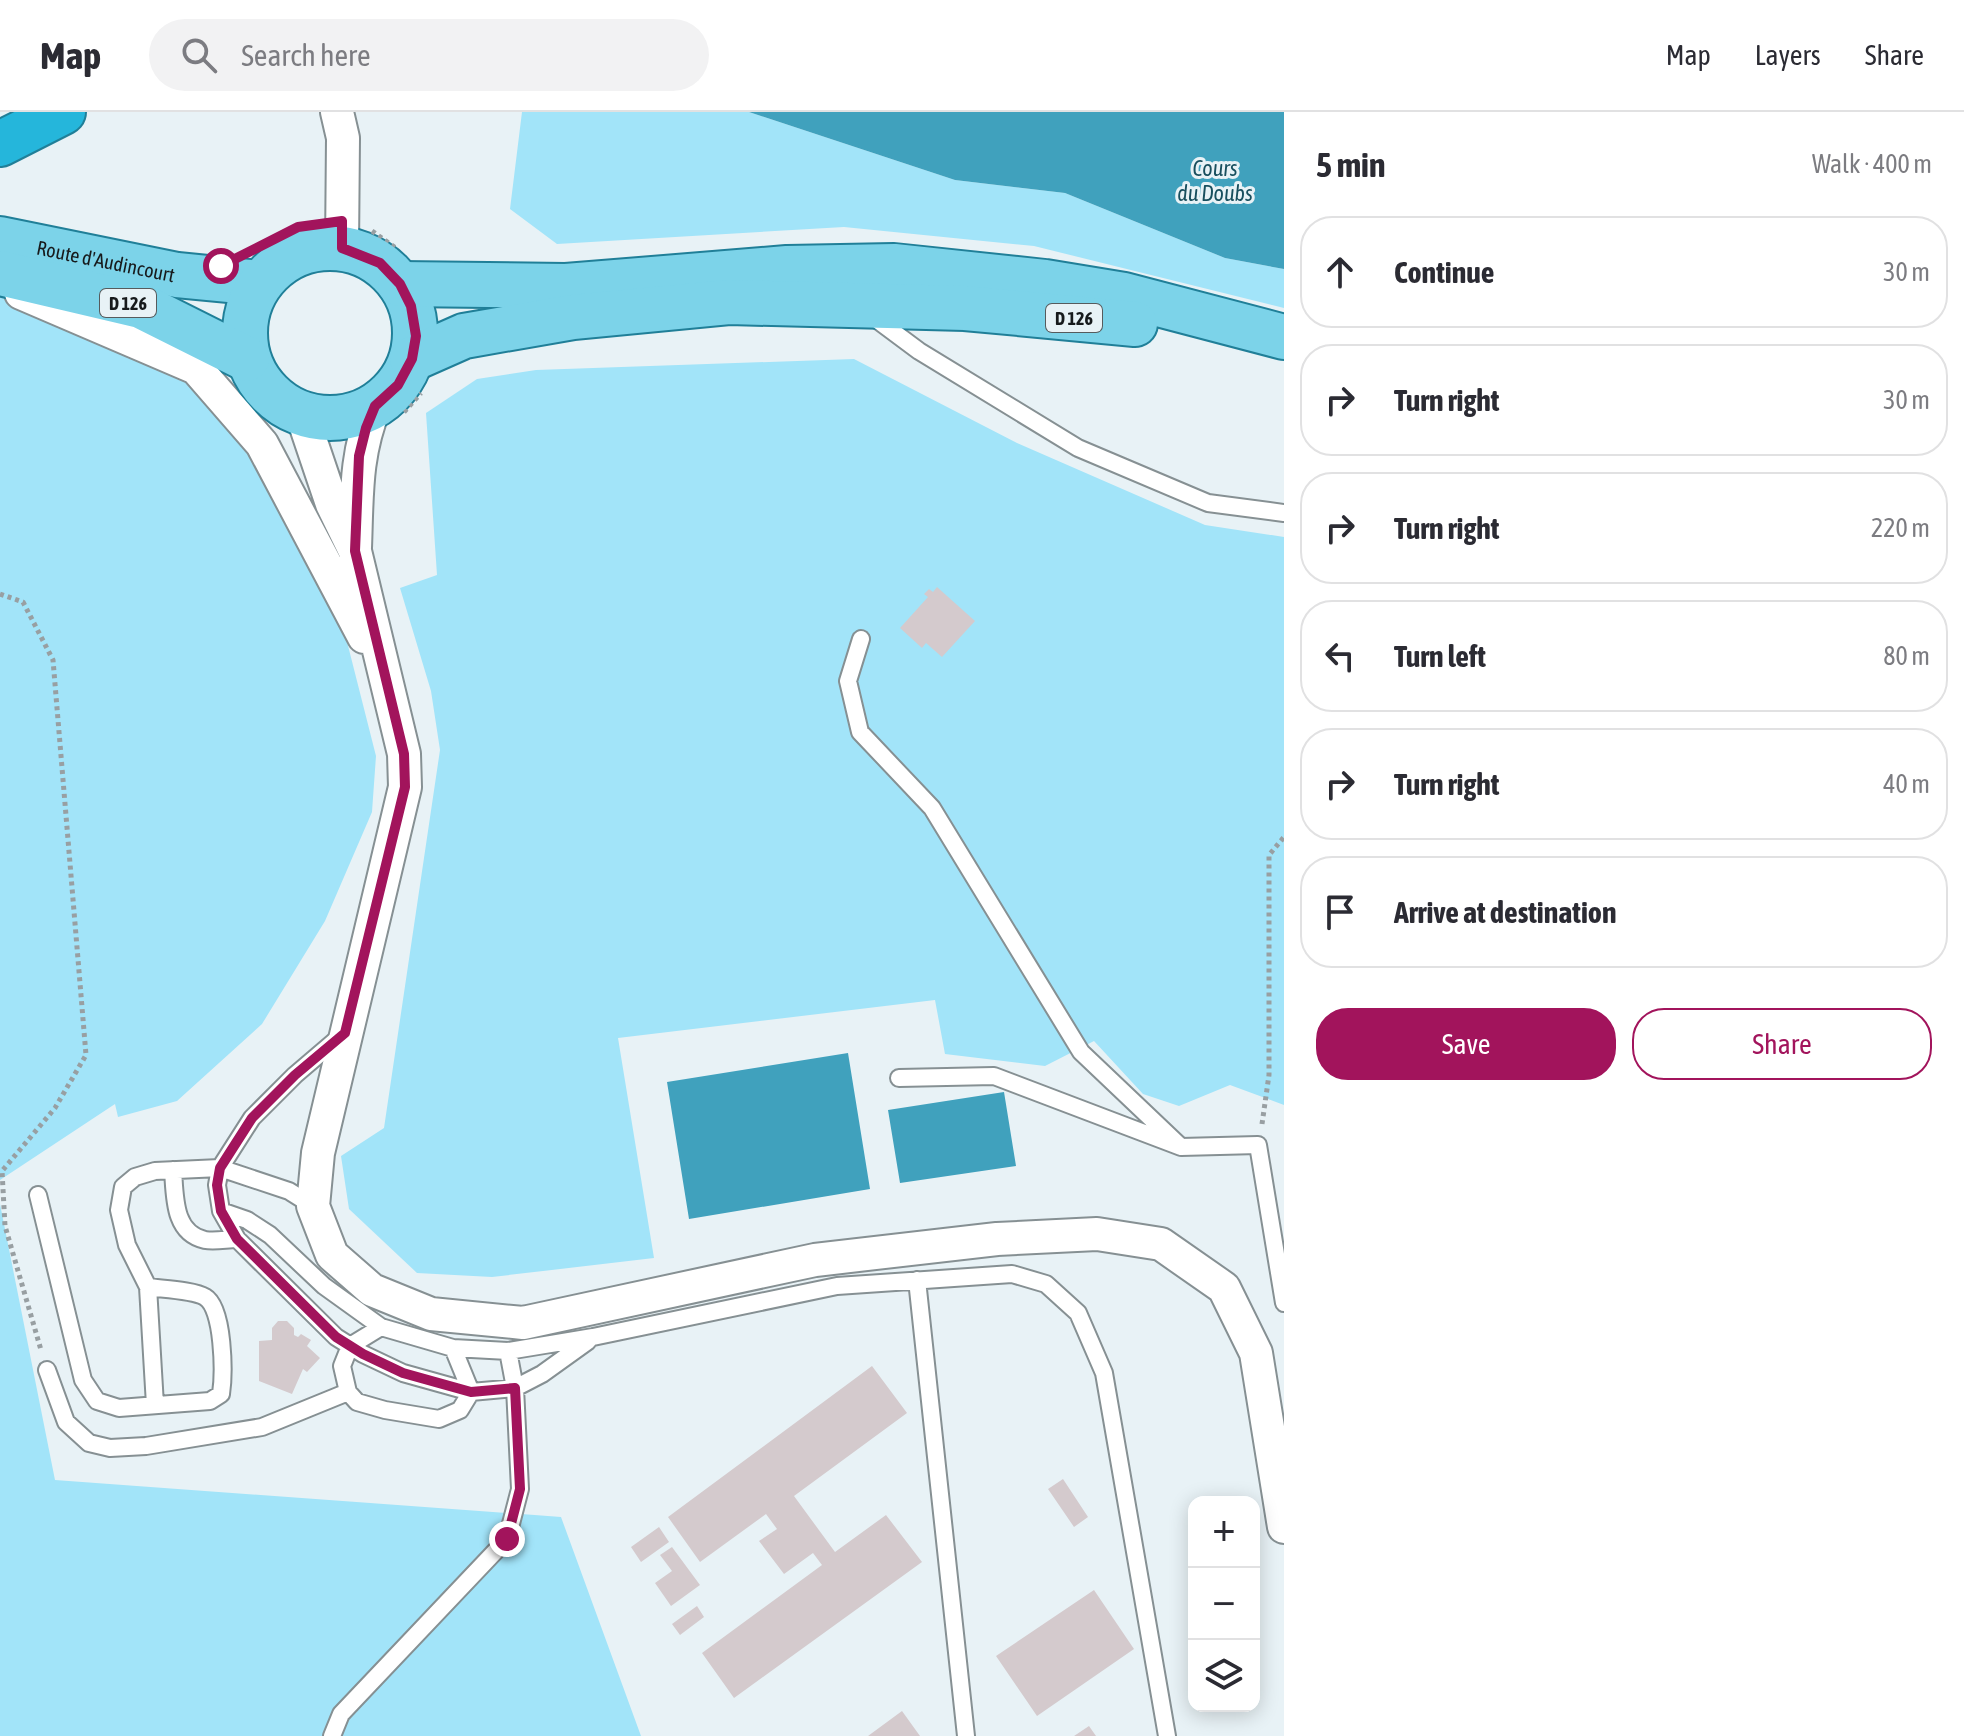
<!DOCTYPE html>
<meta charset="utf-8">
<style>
:root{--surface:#fff;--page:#f2f2f3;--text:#2b2b33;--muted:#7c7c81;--line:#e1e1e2;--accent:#a2145c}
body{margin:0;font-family:"Asap Condensed",sans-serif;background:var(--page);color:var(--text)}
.controls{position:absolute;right:24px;bottom:24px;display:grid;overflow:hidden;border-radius:16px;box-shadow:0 4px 20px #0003}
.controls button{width:72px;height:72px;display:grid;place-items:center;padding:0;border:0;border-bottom:2px solid var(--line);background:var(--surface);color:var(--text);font:40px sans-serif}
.stop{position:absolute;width:24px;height:24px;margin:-18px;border:6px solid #a2145c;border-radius:50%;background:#fff}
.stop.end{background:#a2145c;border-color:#fff;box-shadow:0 2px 8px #0008}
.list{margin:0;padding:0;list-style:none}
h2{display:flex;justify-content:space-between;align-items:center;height:104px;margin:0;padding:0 32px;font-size:34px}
h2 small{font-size:26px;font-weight:400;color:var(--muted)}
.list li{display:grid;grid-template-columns:52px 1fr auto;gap:24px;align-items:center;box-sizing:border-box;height:112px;margin:0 16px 16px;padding:0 16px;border:2px solid var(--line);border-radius:32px}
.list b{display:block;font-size:30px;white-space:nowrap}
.list em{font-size:26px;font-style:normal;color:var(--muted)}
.actions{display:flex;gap:16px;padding:24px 32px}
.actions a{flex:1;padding:18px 0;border:2px solid var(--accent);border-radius:32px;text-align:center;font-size:28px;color:var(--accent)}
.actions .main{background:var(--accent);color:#fff}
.icon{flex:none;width:44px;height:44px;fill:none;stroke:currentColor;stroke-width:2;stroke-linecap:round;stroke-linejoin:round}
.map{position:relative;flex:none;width:1284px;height:1624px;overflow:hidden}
header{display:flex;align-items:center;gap:48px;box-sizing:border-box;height:112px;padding:0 40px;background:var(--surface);border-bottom:2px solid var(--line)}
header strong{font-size:38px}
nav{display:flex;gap:44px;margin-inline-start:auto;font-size:28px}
.search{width:560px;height:72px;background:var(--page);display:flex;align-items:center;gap:20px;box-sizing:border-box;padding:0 28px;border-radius:44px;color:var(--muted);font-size:30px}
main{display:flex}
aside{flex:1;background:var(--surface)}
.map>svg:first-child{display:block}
.green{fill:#a2e4f9}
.water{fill:#40a1bd}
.building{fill:#d4cacd}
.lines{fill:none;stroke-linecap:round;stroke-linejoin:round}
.lane-casing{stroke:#869093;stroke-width:20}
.street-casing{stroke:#869093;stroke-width:36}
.primary-casing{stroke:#207f98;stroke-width:48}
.highway-casing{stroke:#207f98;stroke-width:48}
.path{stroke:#989fa2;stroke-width:5;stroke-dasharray:4 4;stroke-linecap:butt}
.lane{stroke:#fff;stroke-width:16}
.street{stroke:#fff;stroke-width:32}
.primary{stroke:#7cd3e9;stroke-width:44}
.highway{stroke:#25b6db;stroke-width:44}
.route{stroke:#a2145c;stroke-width:10}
.labels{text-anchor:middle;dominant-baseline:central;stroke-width:6;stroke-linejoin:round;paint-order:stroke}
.shield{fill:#e8f2f6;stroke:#565b5d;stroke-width:2}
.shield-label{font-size:18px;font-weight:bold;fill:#171a1c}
.street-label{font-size:20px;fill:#171a1c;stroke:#e8f2f6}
.water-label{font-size:22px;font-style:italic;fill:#184f5e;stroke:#e8f2f6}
</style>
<header>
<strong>Map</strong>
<div class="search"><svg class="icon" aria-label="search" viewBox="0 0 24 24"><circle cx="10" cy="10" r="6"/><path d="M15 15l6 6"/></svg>Search here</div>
<nav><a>Map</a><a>Layers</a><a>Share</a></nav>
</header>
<main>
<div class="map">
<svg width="1284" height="1624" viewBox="0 0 1284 1624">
<rect width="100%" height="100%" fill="#e8f2f6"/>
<path class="green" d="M522 0H749L955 68 1065 81 1225 146 1284 157V196L1034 134 844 115 557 132 510 97Z
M0 184 53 198 187 243 277 374 341 506 376 644 372 700 325 809 262 912 177 989 118 1005 115 992 0 1068Z
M854 247 1017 331 1205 413 1284 425V993L1230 973 1179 994 1143 982 1094 929 1045 954 945 942 935 888 618 926 654 1146 492 1165 417 1161 349 1097 341 1044 384 1016 440 638 431 579 400 476 437 463 426 301 477 267 536 258Z
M0 1092 55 1368 561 1405 641 1624H0Z"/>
<path class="water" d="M749 0H1284V157L1225 146 1065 81 955 68Z
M848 941 870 1077 689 1107 667 970Z
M1004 980 1016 1054 900 1071 888 998Z"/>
<path class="building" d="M937 475 975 509 942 545 926 531 922 536 900 516 928 485 924 482 929 477 933 480Z
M278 1209H287L294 1216V1223L298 1225 301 1222 311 1228 307 1234 320 1246 307 1260 303 1257 292 1282 259 1269V1229L272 1228V1216Z
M872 1254 907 1301 794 1384 835 1440 886 1403 922 1450 734 1586 702 1541 822 1453 813 1441 784 1462 759 1429 777 1417 766 1402 700 1450 668 1405Z
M1063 1367 1088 1405 1074 1415 1048 1377Z
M659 1415 669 1430 641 1450 631 1435Z
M672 1435 700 1473 671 1494 655 1471 672 1459 660 1443Z
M1094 1478 1134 1537 1037 1604 996 1544Z
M697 1494 704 1505 680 1523 672 1512Z
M902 1599 920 1624H868Z
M1089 1614 1096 1624H1074Z"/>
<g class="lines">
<defs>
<path id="lane" d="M872 204 919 239 1078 336 1208 391 1284 401
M861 527 848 569 860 620 932 696 1081 940 1181 1035
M343 922 295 963 252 1006 220 1056 217 1073 221 1099 237 1127 336 1225 363 1242 403 1261 471 1280 515 1276 542 1262 588 1229
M899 966 994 964 1181 1035 1258 1033 1284 1191
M173 1058C175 1084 173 1121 205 1128 215 1130 227 1127 237 1127
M38 1083 83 1268 97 1289 119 1296 210 1289 221 1282C224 1262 224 1196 205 1185 194 1178 162 1177 148 1175
M221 1099 247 1108 270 1123 324 1174 381 1215 453 1236 508 1239 593 1225 837 1174 1012 1162 1046 1172 1078 1201 1104 1261 1167 1624
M917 1168 966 1624
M381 1215 350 1234 342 1254 348 1280 357 1290 385 1298 439 1307 460 1298 471 1280 453 1236
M47 1258 66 1310 89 1331 110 1336 146 1334 262 1315 348 1280
M155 1293 148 1175 127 1133 119 1098 123 1075 135 1065 155 1059 220 1056 289 1079 313 1094
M332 1624 341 1602 507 1427 520 1377 515 1276 508 1239"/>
<path id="street" d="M337 0 343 26 342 136
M21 181 196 256 262 332 364 525
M302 303 332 392 355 439 404 642 405 675 318 1041 313 1094 332 1143 372 1178 431 1202 523 1211 815 1148 997 1127 1097 1122 1161 1132 1224 1176 1256 1241 1284 1415
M355 436C357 384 355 342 375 294"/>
<g id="primary">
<path id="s1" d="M0 127 177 163 259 171"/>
<circle cx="330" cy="221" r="85"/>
<path d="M0 161 141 194 247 247"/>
<path d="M400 172 566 174 787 156 894 154 1045 170 1124 183 1284 225"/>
<path d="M412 247 464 224 573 205 729 190 965 196 1135 212"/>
</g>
<path id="highway" d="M0 32 63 0"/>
</defs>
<use href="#lane" class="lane-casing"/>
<use href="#street" class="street-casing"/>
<use href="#primary" class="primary-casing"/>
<use href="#highway" class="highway-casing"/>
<path class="path" d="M372 119 397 137
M258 133 298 115 312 113
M404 300 421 281
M0 482 23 490 53 548 86 943 55 996 2 1059 5 1114 41 1238
M1262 1012 1269 963V743L1284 725"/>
<use href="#lane" class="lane"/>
<use href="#street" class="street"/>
<use href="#primary" class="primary"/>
<use href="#highway" class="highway"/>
</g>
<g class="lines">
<path class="route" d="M221 154 298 115 342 109V136L380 151 400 172 411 194 416 224 412 247 398 273 375 294 366 316 359 344 355 439 404 642 405 675 345 921 295 963 252 1006 220 1056 217 1073 221 1099 237 1127 336 1225 363 1242 403 1261 471 1280 515 1276 520 1377 507 1427"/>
</g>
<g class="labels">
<g class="shield">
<rect x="100" y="177" width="56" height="28" rx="6"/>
<rect x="1046" y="192" width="56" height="28" rx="6"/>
</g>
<g class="shield-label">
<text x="128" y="191">D 126</text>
<text x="1074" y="206">D 126</text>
</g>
<g class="street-label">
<text stroke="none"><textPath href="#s1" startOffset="108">Route d'Audincourt</textPath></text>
</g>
<g class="water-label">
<text x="1215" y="56">Cours<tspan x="1215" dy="25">du Doubs</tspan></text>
</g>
</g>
</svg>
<div class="controls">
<button>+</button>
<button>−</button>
<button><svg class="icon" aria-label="layers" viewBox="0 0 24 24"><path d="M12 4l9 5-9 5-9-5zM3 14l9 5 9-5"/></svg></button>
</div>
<div class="stop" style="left:221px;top:154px"></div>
<div class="stop end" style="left:507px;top:1427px"></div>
</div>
<aside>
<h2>5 min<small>Walk · 400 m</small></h2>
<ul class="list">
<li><svg class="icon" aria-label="ahead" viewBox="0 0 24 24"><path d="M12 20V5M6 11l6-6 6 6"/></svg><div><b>Continue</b></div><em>30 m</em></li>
<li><svg class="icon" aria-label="right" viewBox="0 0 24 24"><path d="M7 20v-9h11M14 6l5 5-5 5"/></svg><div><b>Turn right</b></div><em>30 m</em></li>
<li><svg class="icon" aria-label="right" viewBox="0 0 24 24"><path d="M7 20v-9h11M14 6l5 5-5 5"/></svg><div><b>Turn right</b></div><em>220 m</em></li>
<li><svg class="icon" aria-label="left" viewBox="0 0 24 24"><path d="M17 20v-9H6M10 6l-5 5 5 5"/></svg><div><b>Turn left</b></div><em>80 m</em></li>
<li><svg class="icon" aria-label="right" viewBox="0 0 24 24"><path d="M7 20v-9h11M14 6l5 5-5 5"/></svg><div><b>Turn right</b></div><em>40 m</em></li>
<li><svg class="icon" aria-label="arrive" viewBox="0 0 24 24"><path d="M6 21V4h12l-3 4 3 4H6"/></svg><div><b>Arrive at destination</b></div></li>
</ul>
<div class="actions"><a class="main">Save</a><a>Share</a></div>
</aside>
</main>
